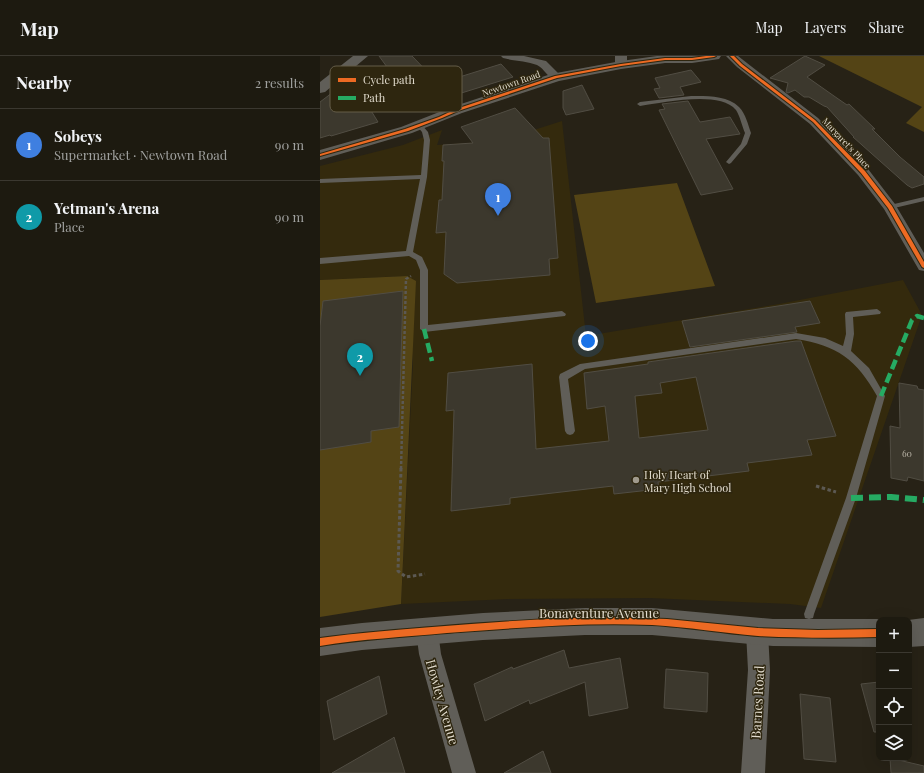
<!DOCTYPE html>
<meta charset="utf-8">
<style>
:root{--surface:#1d1a10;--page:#2a271e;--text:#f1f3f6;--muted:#a0a19f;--line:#3b3830;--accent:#1a73e8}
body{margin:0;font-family:"Playfair Display",serif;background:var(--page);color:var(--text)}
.controls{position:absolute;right:12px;bottom:12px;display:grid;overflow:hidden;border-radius:8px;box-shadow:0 4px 16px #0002}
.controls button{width:36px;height:36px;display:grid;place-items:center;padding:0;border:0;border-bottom:1px solid var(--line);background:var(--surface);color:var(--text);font:20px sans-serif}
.you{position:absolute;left:268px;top:285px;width:14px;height:14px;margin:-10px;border:3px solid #fff;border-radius:50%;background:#1a73e8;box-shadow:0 0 0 6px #1a73e833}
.badge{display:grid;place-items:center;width:26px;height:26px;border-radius:50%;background:var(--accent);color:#fff;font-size:13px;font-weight:700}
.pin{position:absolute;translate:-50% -33px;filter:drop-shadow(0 1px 2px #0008)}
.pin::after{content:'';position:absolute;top:21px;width:14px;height:12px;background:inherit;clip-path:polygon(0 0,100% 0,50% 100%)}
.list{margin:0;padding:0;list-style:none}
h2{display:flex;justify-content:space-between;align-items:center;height:52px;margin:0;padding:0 16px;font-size:17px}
h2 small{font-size:13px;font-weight:400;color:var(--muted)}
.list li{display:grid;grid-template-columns:26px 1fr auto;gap:12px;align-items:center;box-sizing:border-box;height:72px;padding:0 16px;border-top:1px solid var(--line)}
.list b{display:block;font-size:15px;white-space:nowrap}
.list p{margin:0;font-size:13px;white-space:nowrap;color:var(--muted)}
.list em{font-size:13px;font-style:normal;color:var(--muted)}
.icon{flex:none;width:22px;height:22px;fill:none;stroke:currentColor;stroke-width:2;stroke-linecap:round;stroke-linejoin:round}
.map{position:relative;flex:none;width:604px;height:717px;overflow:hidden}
header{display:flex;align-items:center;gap:24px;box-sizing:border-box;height:56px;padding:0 20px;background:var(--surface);border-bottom:1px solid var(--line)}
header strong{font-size:19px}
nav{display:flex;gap:22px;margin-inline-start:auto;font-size:14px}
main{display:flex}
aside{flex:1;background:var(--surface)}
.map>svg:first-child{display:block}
.built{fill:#342a0d}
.green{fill:#544415}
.building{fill:#3c382d;stroke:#514d43;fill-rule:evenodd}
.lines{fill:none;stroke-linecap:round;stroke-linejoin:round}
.path-far1{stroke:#5c5953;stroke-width:2.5;stroke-dasharray:3 2;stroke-linecap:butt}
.path{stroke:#5c5953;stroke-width:3;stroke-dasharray:3.5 2.5;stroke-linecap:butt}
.service{fill:#605e58;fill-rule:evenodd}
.minor{fill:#605e58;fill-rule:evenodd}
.tertiary{fill:#605e58;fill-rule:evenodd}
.quiet-far1{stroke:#26ab63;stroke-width:4.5;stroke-dasharray:10 4.5;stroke-linecap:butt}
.quiet{stroke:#26ab63;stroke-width:6;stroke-dasharray:12 6;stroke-linecap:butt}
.cycleway-casing{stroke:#2e260f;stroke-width:2}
.cycleway{fill:#ed6a23;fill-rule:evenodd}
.poi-dot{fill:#a09a8d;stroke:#2e260f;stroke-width:1.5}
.labels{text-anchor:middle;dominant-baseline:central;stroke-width:3;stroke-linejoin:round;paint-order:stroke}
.far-street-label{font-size:9px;fill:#e1dbcd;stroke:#2e260f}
.number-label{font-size:9px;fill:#b8b2a5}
.poi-label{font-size:11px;fill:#e1dbcd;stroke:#2e260f;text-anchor:start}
.near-street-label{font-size:13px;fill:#e1dbcd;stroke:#2e260f}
.key{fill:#2e260f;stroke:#645c48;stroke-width:1}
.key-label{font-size:11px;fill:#e1dbcd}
</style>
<header>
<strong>Map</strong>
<nav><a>Map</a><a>Layers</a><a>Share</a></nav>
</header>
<main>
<aside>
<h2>Nearby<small>2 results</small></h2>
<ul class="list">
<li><span class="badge" style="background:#3f7fe0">1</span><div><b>Sobeys</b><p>Supermarket · Newtown Road</p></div><em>90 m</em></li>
<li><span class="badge" style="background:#0f9aa8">2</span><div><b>Yetman's Arena</b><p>Place</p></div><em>90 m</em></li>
</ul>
</aside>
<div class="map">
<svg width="604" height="717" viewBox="0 0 604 717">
<rect width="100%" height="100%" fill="#272216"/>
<path class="built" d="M242 65 266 280 459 248 583 224 602 259 501 552 470 548 330 542 188 543 81 548 93 307 87 220 0 224V110L83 89 122 74 117 89 179 85Z"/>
<path class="green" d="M499 0H604V76L586 67 602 51Z
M357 127 395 230 276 247 254 139Z
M87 220 96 225 81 548 0 561V224Z"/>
<path class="building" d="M59 0H92L116 25 131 21 133 23 181 8 193 21 135 39 75 22Z
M485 0 505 9 487 21 514 40 527 49 529 48 555 73H552L580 101 604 121V128L592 132 587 129 533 81H534L507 51 504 50 489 41H484L475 34 468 37 466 36 468 27 450 22Z
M371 14 381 26 360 31 364 39 339 42 334 33 340 32 335 22Z
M41 15 49 28 39 35 58 66 11 80 10 79 0 82V46Z
M262 29 274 53 246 59 243 52V35Z
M368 45 380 66 410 61 420 78 386 83 413 133 381 139 339 54 345 53 342 48Z
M195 52 223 82H229L238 202 229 203 230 219 137 227 124 218 126 176 116 177 119 144H122L124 105H122L123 89 153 87 141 71Z
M83 235 79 371 51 375V386L0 394V270L3 245Z
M490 245 500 267 475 271 477 276 370 291 362 265Z
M476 285H481L516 380 487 384 492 399 427 407 429 415 338 426 339 433 294 438 293 430 190 442V448L131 455 134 354 126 355 128 317 212 308 216 393 289 385 285 350 267 353 264 317 328 308V306ZM376 321 388 374 319 382 315 340 342 337 340 327Z
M579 327 597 330 598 333 604 334V425L588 421 587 425 571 422 570 370 580 372Z
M244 594 249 612 300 602 308 652 269 660 265 626 210 648 209 644 165 665 154 628 192 611 193 613Z
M346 613 388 617 387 656 344 652Z
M59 620 67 658 14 684 7 645Z
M559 626V676H554L541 628Z
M480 638 510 642 516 706 484 703Z
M74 681 85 717H12L73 682Z
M223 695 231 717H184Z
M570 702 604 710V717H571Z"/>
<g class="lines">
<path class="path-far1" d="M81 413 86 223 91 220"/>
<path class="path" d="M81 412 78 515 86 521 105 518
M496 430 516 436"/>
<path class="service" d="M371 40C386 40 407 39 419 51 426 58 428 69 431 77L427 88 411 107 409 108 406 106 421 88 425 77C422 70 420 60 416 54 399 34 343 47 320 50L317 48 320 46Z
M97 68H101L108 76 110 84 107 121 93 196 102 201 108 214V269L242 255 246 258 245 260 104 276 100 273V214L96 204 89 200 0 208V202L86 195 100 123 0 127V123L101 119 104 84 102 76 96 69Z
M604 141V145L570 153 566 151 570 149Z
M557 253 561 256 560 258 533 261 534 278 531 295 549 312 565 340 536 442 494 558 493 562 489 563 485 562 484 558 526 442 557 340C537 304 517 289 476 283L265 313 248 323 255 375 253 378 250 379 247 378 245 375 239 321 240 318 260 308 476 277 505 282 523 290 526 278 525 258 526 256Z"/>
<path class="minor" d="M181 0H204L226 5 242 21 240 23C228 26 226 13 217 9 207 5 194 5 183 2Z
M295 0H307V9L305 11H297L295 9Z
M406 0H418L498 62 548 113 575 148 604 197V215L599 214 564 153 538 119 490 68 417 11Z
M107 564 115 567 118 575 121 598 156 717H132L99 598 96 575 99 567Z
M437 565 445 568 448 576 450 614 445 717H421L428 614 426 576 429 568Z"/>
<path class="tertiary" d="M33 0H48L5 36 0 37V26Z
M337 0H401L399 3 372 7H345L301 13 239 25 142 57 92 77 0 104V94L81 71 132 51 231 18 301 5Z
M265 552H332L453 563H559L560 564H559V591L453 590 332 579H265L163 584 42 594 0 600V572L42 567 163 557Z
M604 562V590L589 591V564H588Z"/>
<path class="quiet-far1" d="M104 273 112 305
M561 340 592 264 597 260 604 262"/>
<path class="quiet" d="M531 442 571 441 604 444"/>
<defs>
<path id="cycleway" d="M386 0H396L394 1 372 4H345L301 10 237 22 138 55 122 62 88 75 0 100V98L85 73 119 61 136 53 235 20 301 8 345 2H372Z
M410 0H414L422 8 495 64 545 115 572 150 604 206V212L602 211 568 152 541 117 493 66 420 10Z
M291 561 347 563 438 572 498 574 559 573V581C519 582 478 582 438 580 403 577 368 571 332 569 264 566 195 572 127 577 84 581 42 583 0 590V582C37 577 75 574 112 571 172 566 231 562 291 561Z"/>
</defs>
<use href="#cycleway" class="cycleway-casing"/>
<use href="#cycleway" class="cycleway"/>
</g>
<circle class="poi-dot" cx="316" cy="424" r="4"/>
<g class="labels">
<g class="far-street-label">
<text transform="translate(191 27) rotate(-19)">Newtown Road</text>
<text transform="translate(527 87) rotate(47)">Margaret's Place</text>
</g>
<g class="number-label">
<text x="587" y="397">60</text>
</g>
<g class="poi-label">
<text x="324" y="418">Holy Heart of<tspan x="324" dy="13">Mary High School</tspan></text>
</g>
<g class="near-street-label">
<text x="279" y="556">Bonaventure Avenue</text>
<text transform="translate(123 646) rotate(74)">Howley Avenue</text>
<text transform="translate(437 646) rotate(-87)">Barnes Road</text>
</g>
</g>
<rect x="10" y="10" width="132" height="46" rx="6" class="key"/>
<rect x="18" y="22" width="18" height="4" fill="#ed6a23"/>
<rect x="18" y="40" width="18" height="4" fill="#26ab63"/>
<g class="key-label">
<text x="43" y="28">Cycle path</text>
<text x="43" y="46">Path</text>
</g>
</svg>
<div class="controls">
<button>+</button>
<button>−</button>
<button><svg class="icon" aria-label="locate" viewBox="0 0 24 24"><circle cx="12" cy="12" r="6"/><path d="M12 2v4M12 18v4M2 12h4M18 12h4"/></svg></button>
<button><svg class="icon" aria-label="layers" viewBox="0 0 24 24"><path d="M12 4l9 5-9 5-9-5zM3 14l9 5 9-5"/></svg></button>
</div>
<div class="you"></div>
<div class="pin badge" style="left:178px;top:160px;background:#3f7fe0">1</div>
<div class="pin badge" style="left:40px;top:320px;background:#0f9aa8">2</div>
</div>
</main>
